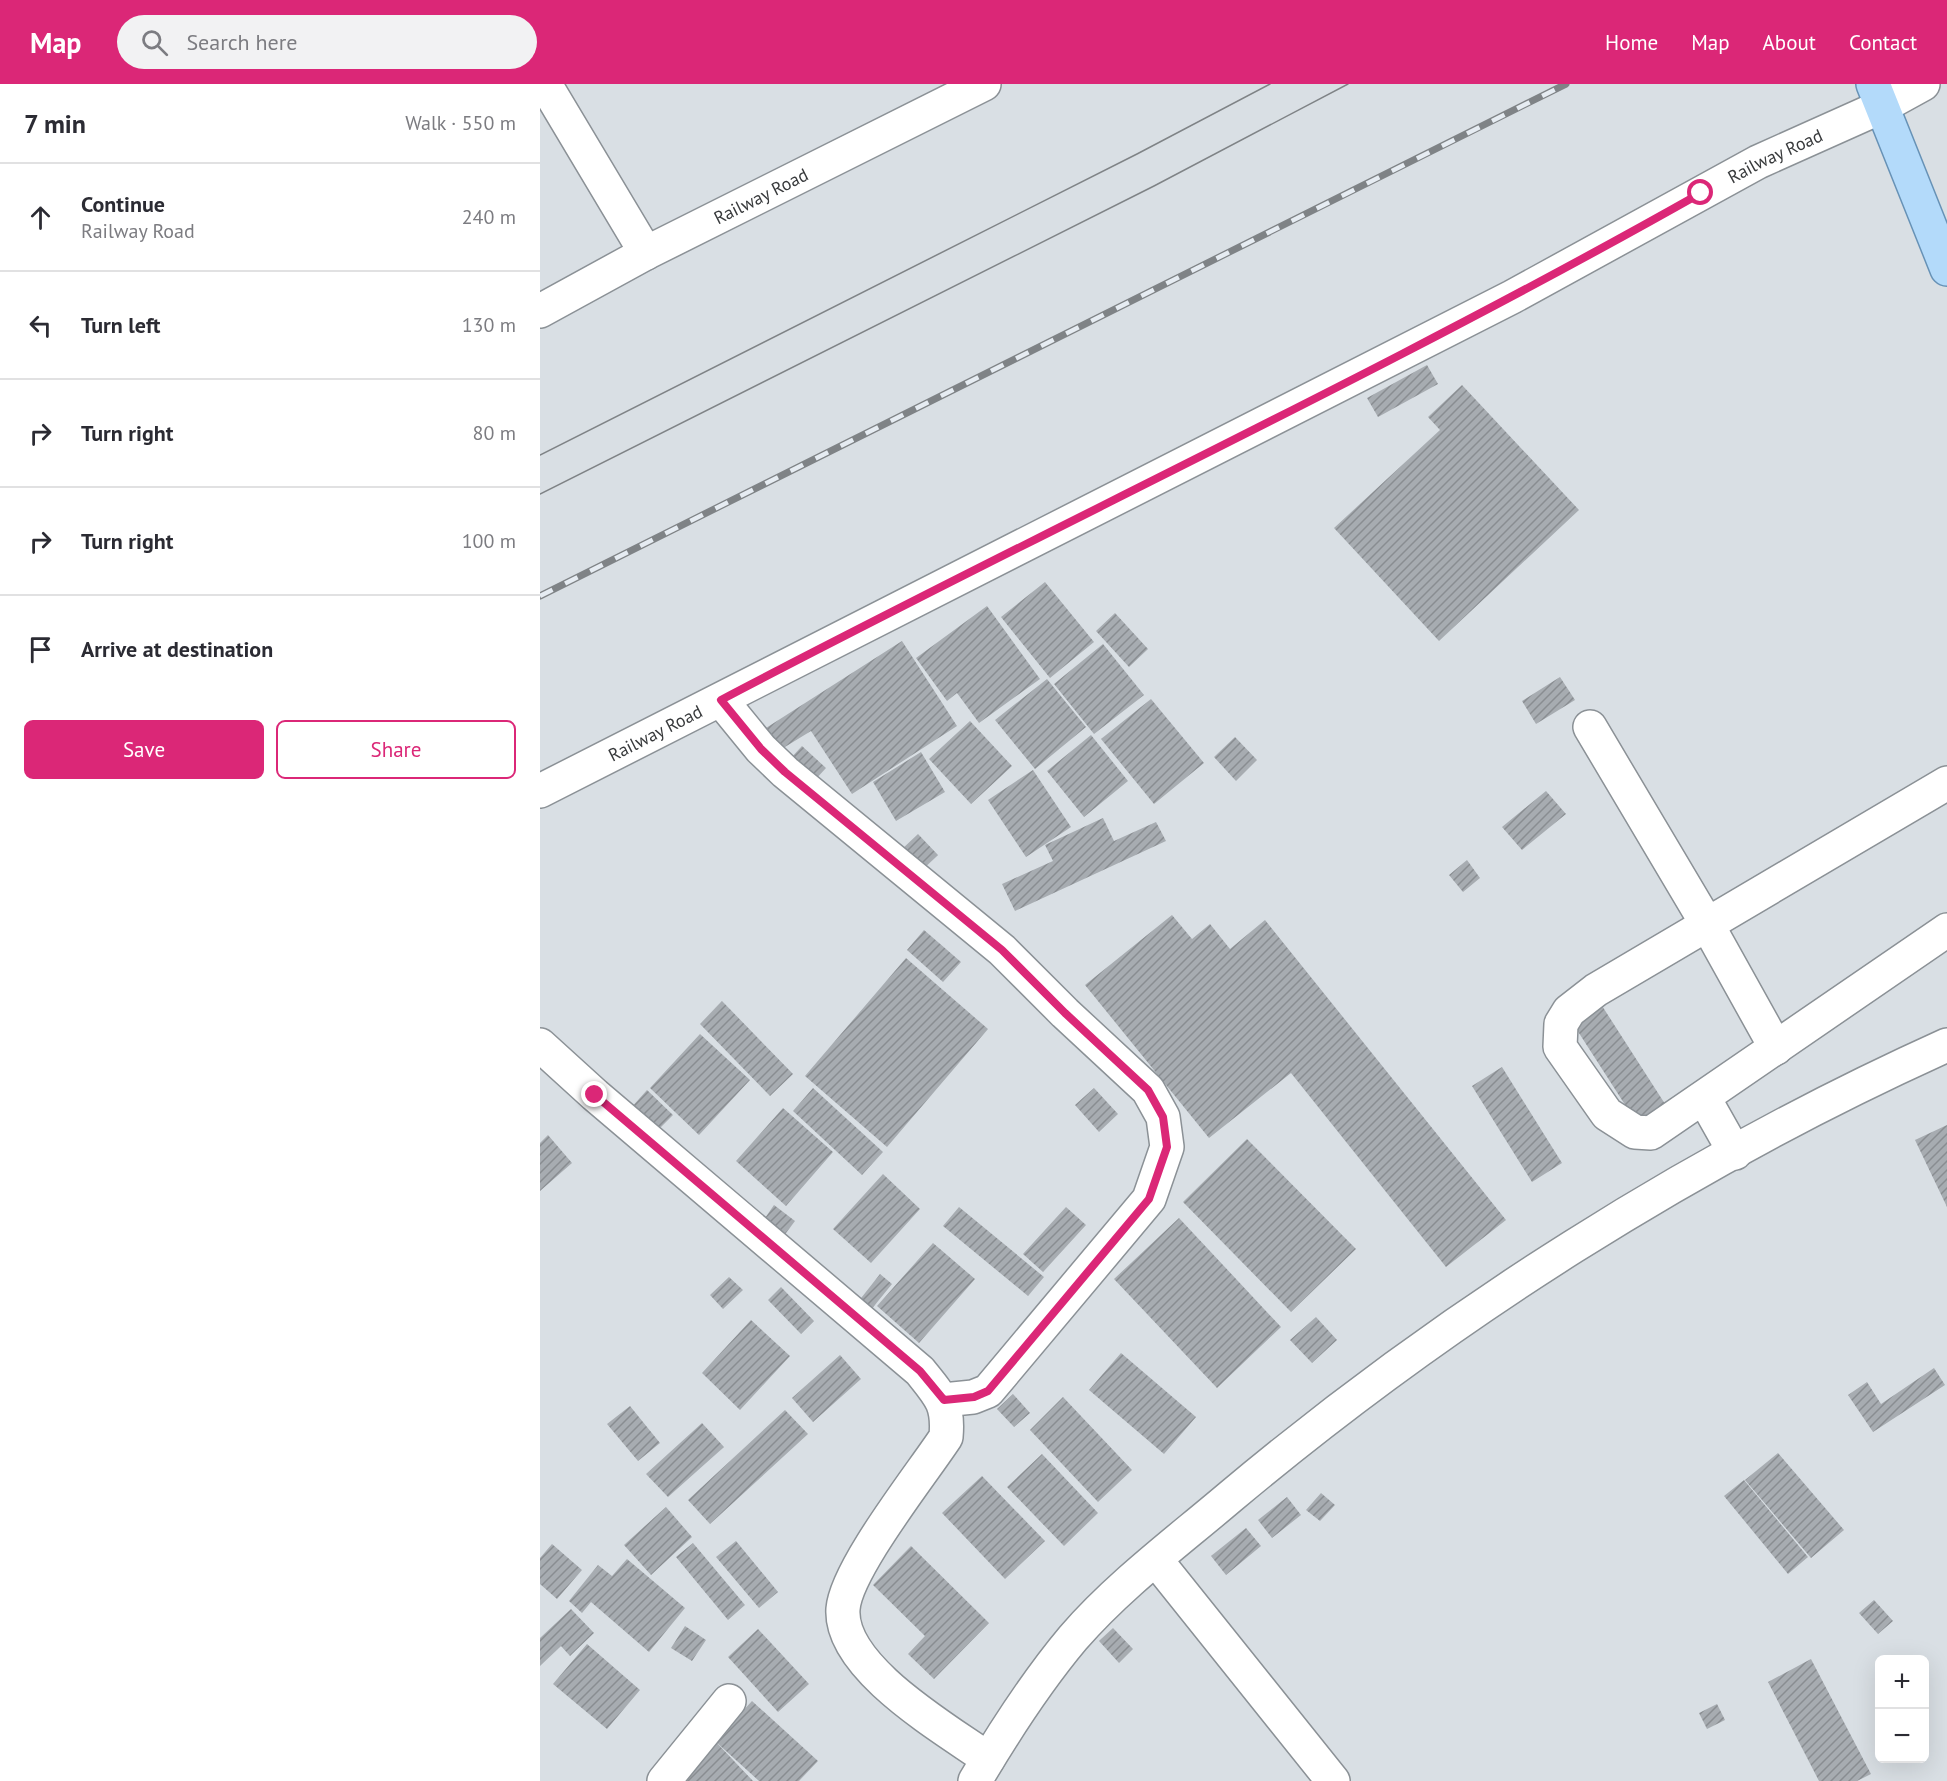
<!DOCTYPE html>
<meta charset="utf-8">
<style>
:root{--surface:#fff;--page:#f2f2f3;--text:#2b2b33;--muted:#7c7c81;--line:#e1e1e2;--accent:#db2777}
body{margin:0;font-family:"PT Sans",sans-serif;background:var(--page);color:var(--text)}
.controls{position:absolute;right:18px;bottom:18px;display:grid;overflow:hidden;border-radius:9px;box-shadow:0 6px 24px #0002}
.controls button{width:54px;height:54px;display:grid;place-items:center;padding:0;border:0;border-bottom:2px solid var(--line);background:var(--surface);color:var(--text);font:30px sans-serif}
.stop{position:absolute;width:18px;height:18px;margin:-14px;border:4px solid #db2777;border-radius:50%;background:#fff}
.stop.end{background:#db2777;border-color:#fff;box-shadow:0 2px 6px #0008}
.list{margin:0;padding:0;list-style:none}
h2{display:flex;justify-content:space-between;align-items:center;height:78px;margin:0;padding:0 24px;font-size:26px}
h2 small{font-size:20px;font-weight:400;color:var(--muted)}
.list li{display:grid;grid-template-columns:39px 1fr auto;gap:18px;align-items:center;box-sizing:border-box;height:108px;padding:0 24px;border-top:2px solid var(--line)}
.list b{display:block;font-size:22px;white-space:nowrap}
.list p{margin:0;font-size:20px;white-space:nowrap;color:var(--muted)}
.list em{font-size:20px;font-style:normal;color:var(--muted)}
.actions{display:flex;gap:12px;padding:18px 24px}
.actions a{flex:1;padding:14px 0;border:2px solid var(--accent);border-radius:9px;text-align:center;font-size:21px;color:var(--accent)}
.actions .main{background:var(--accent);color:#fff}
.icon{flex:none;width:33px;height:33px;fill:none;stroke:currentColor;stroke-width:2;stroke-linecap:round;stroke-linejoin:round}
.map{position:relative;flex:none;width:1407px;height:1697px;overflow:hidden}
header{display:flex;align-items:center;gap:36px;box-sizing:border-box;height:84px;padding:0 30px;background:var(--accent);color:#fff}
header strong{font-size:28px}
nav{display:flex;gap:33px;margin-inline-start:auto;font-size:21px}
.search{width:420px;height:54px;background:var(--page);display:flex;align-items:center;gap:15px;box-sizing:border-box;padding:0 21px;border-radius:33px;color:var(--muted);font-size:22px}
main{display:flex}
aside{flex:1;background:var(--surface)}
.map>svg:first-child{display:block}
.building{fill:url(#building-hatch)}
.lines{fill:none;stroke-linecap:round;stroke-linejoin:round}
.minor-casing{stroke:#8b9196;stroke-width:36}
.major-casing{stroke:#6792b6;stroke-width:36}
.minor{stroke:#fff;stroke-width:33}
.major{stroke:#b3dafa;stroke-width:33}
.tram{stroke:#7f8386;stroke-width:1.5}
.rail-casing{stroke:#7f8386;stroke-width:7}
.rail{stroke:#e6ecf2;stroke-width:4.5;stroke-dasharray:14;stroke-linecap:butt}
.route{stroke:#db2777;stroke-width:8}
.labels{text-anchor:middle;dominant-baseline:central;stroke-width:4.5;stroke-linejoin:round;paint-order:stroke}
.street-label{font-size:18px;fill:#383a3c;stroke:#e6ecf2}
</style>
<header>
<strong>Map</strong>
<div class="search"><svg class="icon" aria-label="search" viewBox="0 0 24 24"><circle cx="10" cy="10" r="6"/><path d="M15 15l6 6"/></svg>Search here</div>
<nav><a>Home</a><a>Map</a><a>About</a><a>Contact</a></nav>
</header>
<main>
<aside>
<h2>7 min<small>Walk · 550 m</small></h2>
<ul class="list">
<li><svg class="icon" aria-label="ahead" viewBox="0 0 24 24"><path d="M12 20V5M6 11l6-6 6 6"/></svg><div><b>Continue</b><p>Railway Road</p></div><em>240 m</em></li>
<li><svg class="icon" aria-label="left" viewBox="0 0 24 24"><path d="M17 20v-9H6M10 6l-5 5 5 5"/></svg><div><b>Turn left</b></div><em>130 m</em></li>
<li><svg class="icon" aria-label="right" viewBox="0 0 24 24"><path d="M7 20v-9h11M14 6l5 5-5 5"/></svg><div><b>Turn right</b></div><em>80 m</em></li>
<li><svg class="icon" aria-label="right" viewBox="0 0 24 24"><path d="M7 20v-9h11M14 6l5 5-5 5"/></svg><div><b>Turn right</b></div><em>100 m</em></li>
<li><svg class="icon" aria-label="arrive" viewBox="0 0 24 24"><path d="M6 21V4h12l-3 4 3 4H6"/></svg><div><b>Arrive at destination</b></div></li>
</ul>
<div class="actions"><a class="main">Save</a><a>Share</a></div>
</aside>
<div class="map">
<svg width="1407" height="1697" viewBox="0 0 1407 1697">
<defs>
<pattern id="building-hatch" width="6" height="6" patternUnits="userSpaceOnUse" patternTransform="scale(1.5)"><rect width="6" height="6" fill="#a7acb1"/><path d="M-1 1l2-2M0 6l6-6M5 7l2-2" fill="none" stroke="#898d91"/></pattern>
</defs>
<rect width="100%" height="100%" fill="#d9dfe4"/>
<path class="building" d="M887 281 898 300 838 333 827 314Z
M922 301 1039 426 899 557 794 444 900 346 888 333Z
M505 498 554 558 510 594 461 533Z
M447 522 500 595 439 639 417 609 407 617 376 574Z
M575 529 608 565 589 583 556 547Z
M362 557 417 642 312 710 271 647 240 666 226 644Z
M563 560 604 611 554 650 514 600Z
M1020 593 1035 616 996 640 982 617Z
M507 595 546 643 495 685 455 636Z
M611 615 664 679 614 720 561 655Z
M430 637 472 682 431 720 389 675Z
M551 651 588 697 544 733 507 687Z
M695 653 717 676 696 697 674 673Z
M262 662 286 684 274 697 250 675Z
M381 668 405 708 356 737 333 698Z
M493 686 531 743 486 773 448 716Z
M1006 707 1026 730 982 766 962 743Z
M563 734 574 757 616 738 626 757 475 827 462 800 513 777 505 761Z
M378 750 398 771 380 788 360 767Z
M927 776 940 794 923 808 909 791Z
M632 831 652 855 670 840 690 865 725 836 966 1136 906 1183 751 989 669 1054 545 901Z
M384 846 421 878 403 898 367 866Z
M366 874 448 945 347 1063 265 992Z
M1057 914 1127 1023 1098 1041 1028 932Z
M182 917 253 990 230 1012 160 940Z
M160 950 210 996 159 1051 110 1004Z
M962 983 1022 1079 992 1098 932 1002Z
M273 1004 343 1068 322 1091 253 1027Z
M554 1004 578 1030 559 1048 535 1021Z
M107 1006 133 1031 116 1048 90 1025Z
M243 1024 293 1068 246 1122 196 1077Z
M1407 1041V1123L1375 1056Z
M8 1051 32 1079 0 1107V1059Z
M707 1055 816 1165 751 1228 643 1118Z
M343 1090 380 1125 331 1179 293 1145Z
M234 1121 255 1137 243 1153 223 1137Z
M419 1123 504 1193 488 1212 403 1142Z
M526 1123 546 1141 503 1188 483 1170Z
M639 1134 741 1243 677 1304 574 1195Z
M393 1159 435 1195 379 1259 337 1222Z
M340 1190 352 1200 330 1227 318 1218Z
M189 1193 203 1206 183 1225 170 1211Z
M241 1203 274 1237 261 1250 228 1216Z
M776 1233 797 1256 772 1279 750 1256Z
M211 1236 250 1272 200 1326 162 1289Z
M581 1269 656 1333 624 1370 549 1306Z
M300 1271 321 1295 273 1338 252 1314Z
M1394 1284 1405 1301 1333 1348 1308 1311 1327 1298 1341 1320Z
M473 1310 490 1329 474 1343 457 1325Z
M523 1313 592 1386 558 1418 490 1346Z
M90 1322 120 1359 98 1377 67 1340Z
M245 1326 268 1350 170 1440 148 1416Z
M162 1339 184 1363 128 1413 106 1390Z
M1238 1369 1304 1446 1271 1474 1205 1396Z
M502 1370 558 1429 524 1462 467 1403Z
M442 1392 505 1457 465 1495 402 1429Z
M1204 1396 1268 1473 1248 1490 1184 1412Z
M781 1409 795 1421 780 1437 766 1426Z
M747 1413 761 1431 732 1454 718 1436Z
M126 1423 152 1453 111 1491 84 1461Z
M706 1444 721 1462 686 1491 671 1472Z
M196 1457 238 1508 219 1524 176 1473Z
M153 1459 205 1521 188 1536 136 1473Z
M12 1460 42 1486 17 1515 0 1500V1474Z
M371 1462 449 1539 394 1595 368 1570 385 1552 333 1501Z
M87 1475 145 1524 109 1568 51 1518 42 1529 29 1517 58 1481 72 1492Z
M1334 1516 1353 1537 1338 1550 1319 1529Z
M31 1525 54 1549 30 1572 21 1562 0 1582V1554Z
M145 1542 166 1556 152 1577 131 1564Z
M573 1544 593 1565 579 1579 559 1557Z
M218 1545 269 1600 238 1628 188 1573Z
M47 1560 100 1606 67 1645 13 1600Z
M1271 1575 1331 1690 1317 1697H1279L1228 1598Z
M212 1617 278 1677 259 1697H219L175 1657Z
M1177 1620 1185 1636 1167 1645 1159 1629Z
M176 1658 213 1697H137Z"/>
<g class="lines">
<defs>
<g id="minor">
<path d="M5 0 106 169"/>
<path id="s1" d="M0 227 106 169 444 0"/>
<path d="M181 616 221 665 245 688 462 866 525 929 608 1006 623 1033 627 1063 609 1115 448 1307 433 1313 403 1316"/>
<path d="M1050 643 1167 840 1236 964"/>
<path d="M1407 699 1056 906 1029 927 1021 940 1020 963 1067 1030 1095 1048 1111 1049 1407 846"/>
<path id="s2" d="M0 707 972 213 1218 78 1343 22 1383 0"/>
<path d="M0 961 55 1011 380 1287C400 1312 409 1320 406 1353 381 1391 306 1485 303 1525 299 1584 406 1645 448 1675"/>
<path d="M1164 1014 1195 1069"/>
<path d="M616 1476 793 1697"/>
<path d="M124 1697 189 1617"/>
<path d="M435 1697C464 1648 496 1598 533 1554 579 1501 637 1458 690 1413 906 1232 1150 1077 1407 961"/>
</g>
<path id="major" d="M1333 0 1407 185"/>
</defs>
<use href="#minor" class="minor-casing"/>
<use href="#major" class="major-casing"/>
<use href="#minor" class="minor"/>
<use href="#major" class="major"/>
<path class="tram" d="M0 371 597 70 730 0
M0 410 614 102 808 0"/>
<defs>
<path id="rail" d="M0 512 1026 0"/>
</defs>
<use href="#rail" class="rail-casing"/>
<use href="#rail" class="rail"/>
</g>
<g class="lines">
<path class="route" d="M55 1011 380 1287 404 1316 434 1313 448 1307 609 1115 627 1063 623 1033 608 1006 525 929 462 866 245 688 221 665 181 616C506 445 841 290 1161 109"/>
</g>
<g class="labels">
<g class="street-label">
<text stroke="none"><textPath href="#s2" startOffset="1389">Railway Road</textPath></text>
<text stroke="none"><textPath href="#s1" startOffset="249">Railway Road</textPath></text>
<text stroke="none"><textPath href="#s2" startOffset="129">Railway Road</textPath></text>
</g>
</g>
</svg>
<div class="controls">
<button>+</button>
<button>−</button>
</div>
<div class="stop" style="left:1161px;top:109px"></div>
<div class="stop end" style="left:55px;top:1011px"></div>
</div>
</main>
